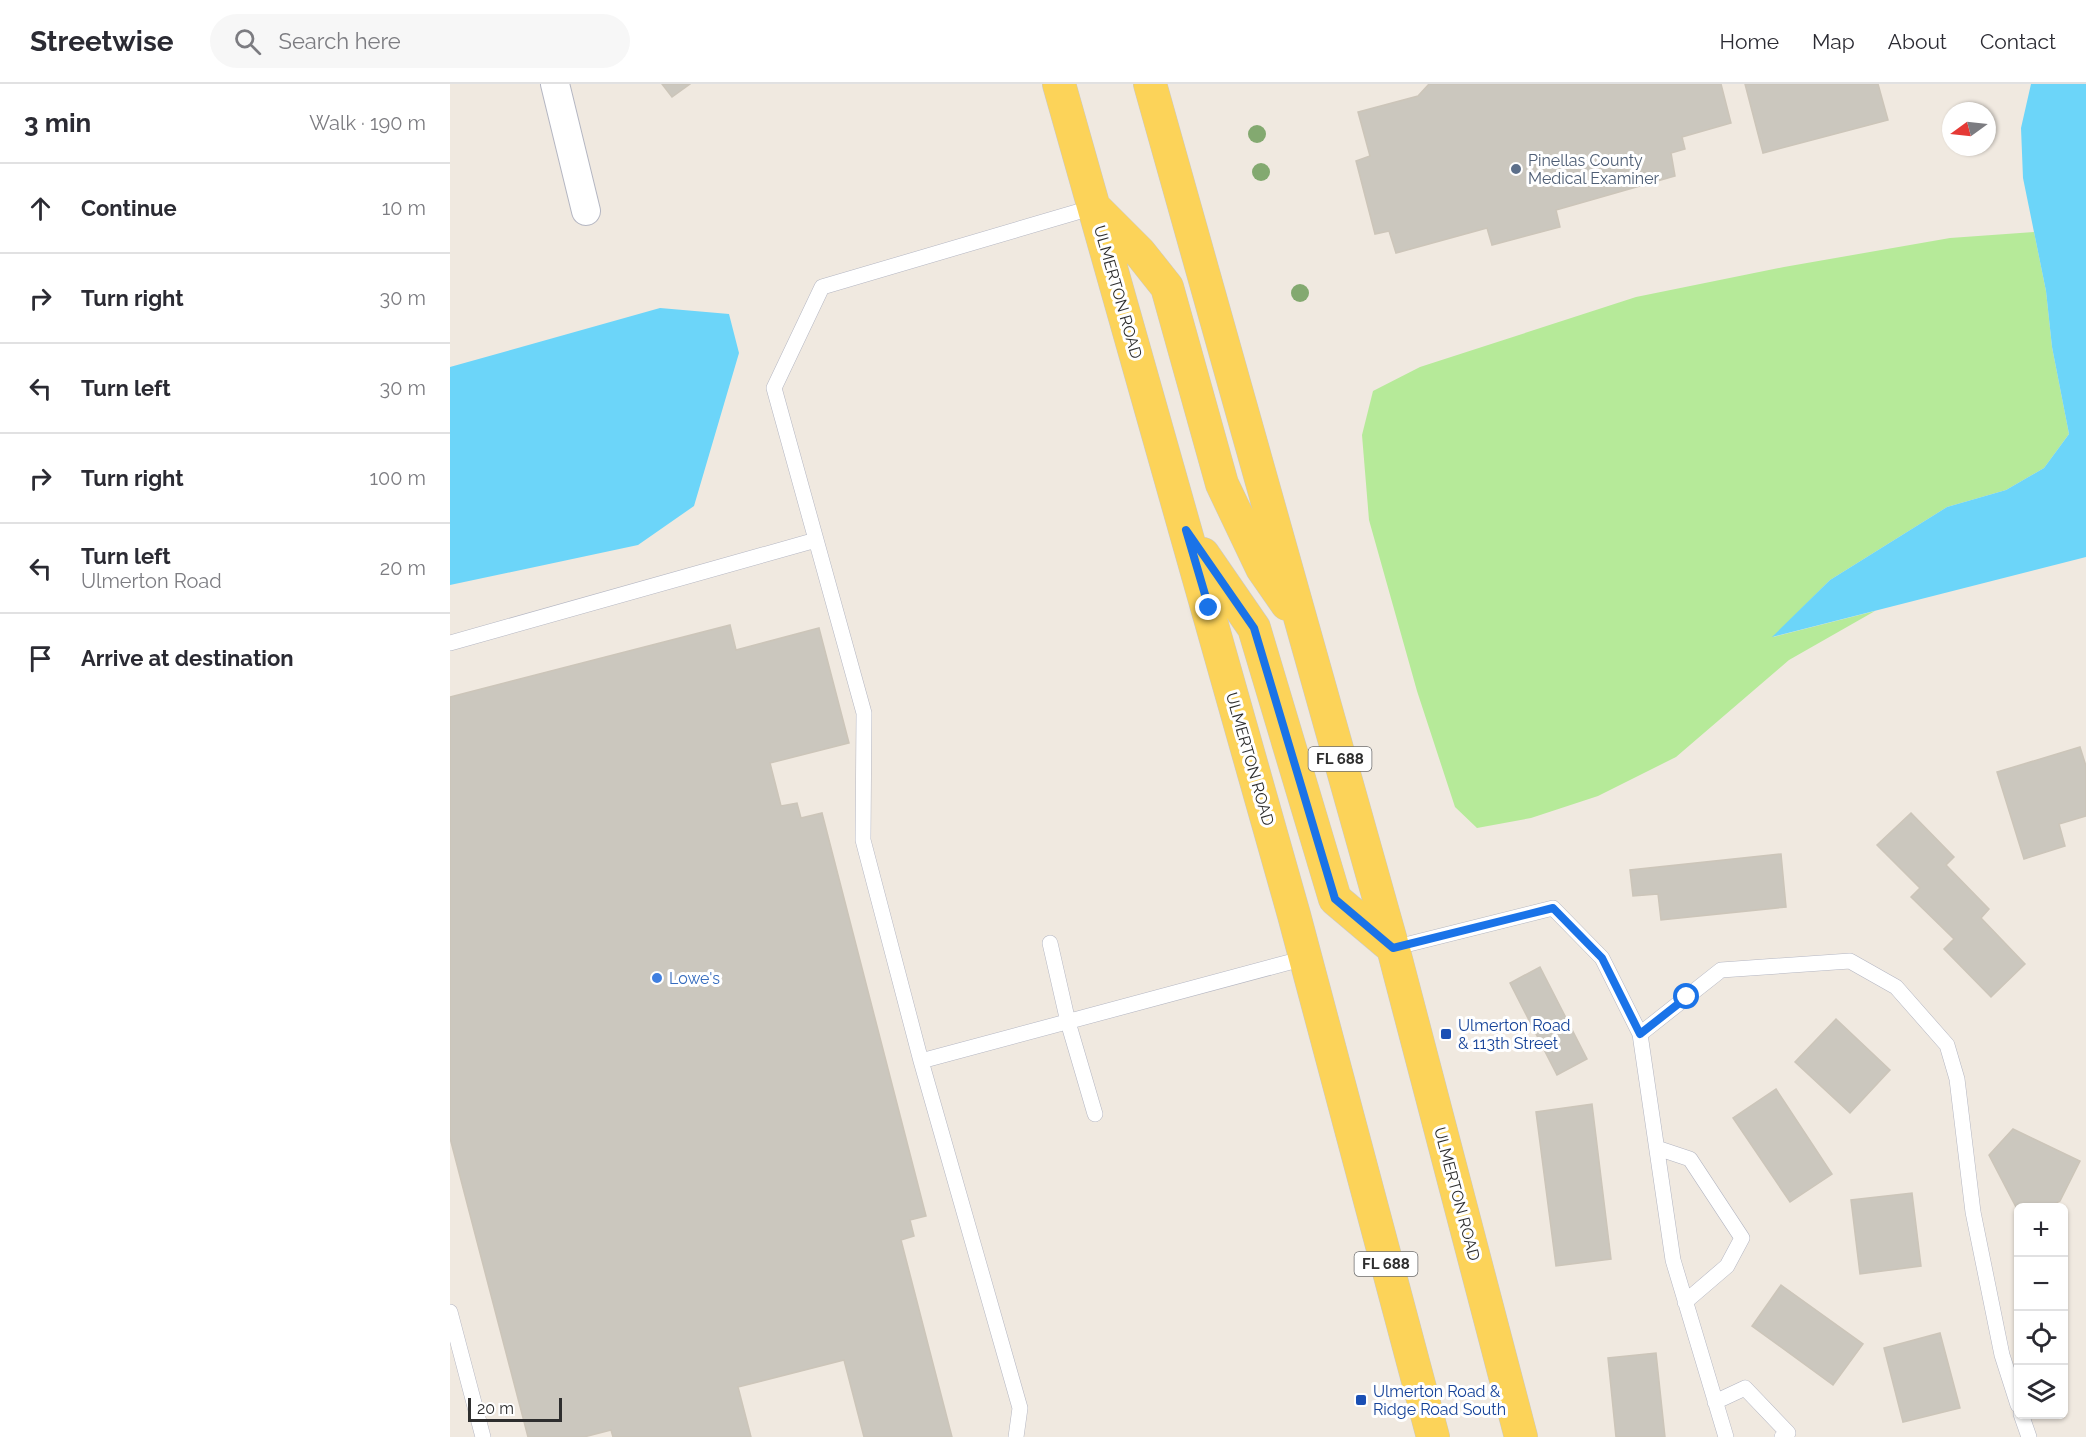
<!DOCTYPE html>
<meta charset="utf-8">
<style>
:root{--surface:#fff;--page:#f7f7f7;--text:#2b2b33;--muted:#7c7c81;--line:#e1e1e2}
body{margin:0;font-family:Raleway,sans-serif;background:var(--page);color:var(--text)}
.controls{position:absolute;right:18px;bottom:18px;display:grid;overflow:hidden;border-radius:9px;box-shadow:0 2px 4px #0004}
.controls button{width:54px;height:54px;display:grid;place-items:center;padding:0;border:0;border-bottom:2px solid var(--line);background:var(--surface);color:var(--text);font:30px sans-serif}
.compass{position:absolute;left:1492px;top:18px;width:54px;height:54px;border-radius:50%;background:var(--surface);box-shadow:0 2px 4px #0004;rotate:255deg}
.scale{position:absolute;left:18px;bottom:15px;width:94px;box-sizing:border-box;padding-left:6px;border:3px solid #2e2e2e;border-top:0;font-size:16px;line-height:21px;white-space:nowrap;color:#2e2e2e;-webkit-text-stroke:4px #fff;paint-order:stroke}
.stop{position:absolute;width:18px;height:18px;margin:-14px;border:4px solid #1a73e8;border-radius:50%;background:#fff}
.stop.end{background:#1a73e8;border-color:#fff;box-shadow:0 2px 6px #0008}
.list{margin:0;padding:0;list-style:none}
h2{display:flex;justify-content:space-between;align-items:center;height:78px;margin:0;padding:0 24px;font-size:26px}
h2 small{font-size:20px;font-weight:400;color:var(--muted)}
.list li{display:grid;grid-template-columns:39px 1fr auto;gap:18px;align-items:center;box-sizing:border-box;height:90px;padding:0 24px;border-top:2px solid var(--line)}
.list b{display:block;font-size:22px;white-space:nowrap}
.list p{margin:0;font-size:20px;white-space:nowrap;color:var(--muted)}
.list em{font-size:20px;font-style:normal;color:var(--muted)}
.icon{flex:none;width:33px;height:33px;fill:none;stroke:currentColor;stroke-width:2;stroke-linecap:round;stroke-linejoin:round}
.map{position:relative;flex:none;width:1636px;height:1353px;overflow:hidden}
header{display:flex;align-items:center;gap:36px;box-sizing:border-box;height:84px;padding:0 30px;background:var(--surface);border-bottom:2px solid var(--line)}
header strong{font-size:28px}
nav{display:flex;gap:33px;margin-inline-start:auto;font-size:21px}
.search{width:420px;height:54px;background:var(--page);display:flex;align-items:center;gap:15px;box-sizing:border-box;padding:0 21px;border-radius:33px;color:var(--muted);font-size:22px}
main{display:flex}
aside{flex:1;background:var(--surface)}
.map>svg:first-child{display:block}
.green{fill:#b6ea99}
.water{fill:#6cd5f9}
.building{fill:#cbc7be;stroke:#ccc5b9;stroke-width:1.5}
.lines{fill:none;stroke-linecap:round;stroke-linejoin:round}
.lane-casing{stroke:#b4b6c2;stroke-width:16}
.street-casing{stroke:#b4b6c2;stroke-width:30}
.primary-casing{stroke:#c9c9c9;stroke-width:34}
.lane{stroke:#fff;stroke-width:15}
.street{stroke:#fff;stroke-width:28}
.primary{stroke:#fcd359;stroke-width:33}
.tree{fill:#83a970}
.route{stroke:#1a73e8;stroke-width:8}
.service-dot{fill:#5c6f8a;stroke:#fff;stroke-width:2}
.shop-dot{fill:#3f7fe0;stroke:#fff;stroke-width:2}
.transit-dot{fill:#1a4fb4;stroke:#fff;stroke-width:2}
.labels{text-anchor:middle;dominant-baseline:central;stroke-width:6;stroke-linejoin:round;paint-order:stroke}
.shield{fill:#fff;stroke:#6d6d6d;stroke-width:1.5}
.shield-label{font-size:15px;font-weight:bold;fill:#2e2e2e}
.service-label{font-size:16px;fill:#4e5e75;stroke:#fff;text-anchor:start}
.street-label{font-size:16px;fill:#2e2e2e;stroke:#fff}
.shop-label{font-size:16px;fill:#366cbe;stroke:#fff;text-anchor:start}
.transit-label{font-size:16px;fill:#164399;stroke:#fff;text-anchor:start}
</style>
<header>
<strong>Streetwise</strong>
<div class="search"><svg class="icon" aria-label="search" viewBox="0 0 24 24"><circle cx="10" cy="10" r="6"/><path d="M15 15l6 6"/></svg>Search here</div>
<nav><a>Home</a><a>Map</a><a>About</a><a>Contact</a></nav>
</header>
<main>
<aside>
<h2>3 min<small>Walk · 190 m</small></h2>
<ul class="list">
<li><svg class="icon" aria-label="ahead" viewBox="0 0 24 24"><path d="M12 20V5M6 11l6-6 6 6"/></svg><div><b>Continue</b></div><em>10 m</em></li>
<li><svg class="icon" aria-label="right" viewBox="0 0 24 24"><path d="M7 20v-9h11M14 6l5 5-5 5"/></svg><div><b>Turn right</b></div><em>30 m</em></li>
<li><svg class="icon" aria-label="left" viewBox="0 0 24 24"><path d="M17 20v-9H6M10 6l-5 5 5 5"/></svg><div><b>Turn left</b></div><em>30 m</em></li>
<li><svg class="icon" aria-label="right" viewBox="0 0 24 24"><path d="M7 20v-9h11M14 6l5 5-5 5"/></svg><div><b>Turn right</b></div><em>100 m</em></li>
<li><svg class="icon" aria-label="left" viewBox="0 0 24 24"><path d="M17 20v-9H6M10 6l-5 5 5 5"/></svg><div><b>Turn left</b><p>Ulmerton Road</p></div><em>20 m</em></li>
<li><svg class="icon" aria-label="arrive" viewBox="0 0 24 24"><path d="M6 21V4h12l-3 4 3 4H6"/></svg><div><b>Arrive at destination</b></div></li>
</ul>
</aside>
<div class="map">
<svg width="1636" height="1353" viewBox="0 0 1636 1353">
<rect width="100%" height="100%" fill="#f0e9e0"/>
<path class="green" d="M1584 148 1596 207 1602 263 1619 350 1594 384 1556 406 1497 423 1380 496 1323 553 1425 527 1339 576 1226 673 1148 712 1081 734 1027 744 1005 723 967 607 919 436 912 351 923 307 970 283 1186 213 1334 183 1500 154Z"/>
<path class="water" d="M1581 0H1636V473L1322 553 1380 496 1497 423 1556 406 1594 384 1619 350 1602 263 1596 207 1573 94 1571 44Z
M210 224 279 230 289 269 244 422 188 461 0 501V283Z"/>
<path class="building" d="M212 0H240L222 13Z
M979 0H1271L1281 39 1232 53 1235 65 1221 69 1225 92 1106 126 1110 143 1042 161 1037 144 946 169 939 147 925 150 906 77 920 72 908 28 968 12Z
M1295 0H1428L1438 36 1313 69Z
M280 541 286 566 369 544 399 659 320 679 331 722 347 719 351 734 372 729 476 1132 460 1136 464 1152 451 1156 502 1353H414L394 1276 288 1303 301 1353H163L161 1346 134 1353H78L0 1054V613Z
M1630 663 1636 682V732L1609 740 1615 762 1574 775 1547 688Z
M1461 729 1504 773 1496 781 1539 825 1531 834 1575 880 1541 913 1494 865 1504 855 1461 813 1470 804 1427 761Z
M1331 770 1336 823 1211 836 1208 810 1183 812 1180 786Z
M1090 883 1137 975 1107 991 1060 899Z
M1386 935 1440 986 1400 1029 1345 978Z
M1326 1005 1382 1090 1340 1118 1283 1034Z
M1142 1020 1161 1175 1106 1182 1086 1028Z
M1563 1045 1630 1077 1610 1117 1597 1124H1568V1127L1539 1071Z
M1462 1109 1471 1182 1410 1190 1401 1116Z
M1331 1201 1413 1260 1383 1301 1302 1242Z
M1490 1249 1510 1324 1453 1338 1434 1264Z
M1206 1269 1215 1353H1166L1158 1274Z"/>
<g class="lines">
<defs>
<path id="lane" d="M0 559 366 456
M600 859 618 938 645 1030
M943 864 1103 824 1152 874 1190 950 1223 1176 1276 1353
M1190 950 1271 886 1400 877 1446 903 1497 961 1507 995 1523 1128 1552 1271 1568 1321
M471 977 855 874
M1207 1064 1240 1075 1292 1154 1277 1182 1235 1218
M0 1228 33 1353
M1265 1318 1295 1304 1338 1349 1332 1353
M1571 1330 1579 1353
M566 1353 570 1324 471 977 413 756 414 629 324 304 372 203 644 123"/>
<path id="street" d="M105 0 136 127"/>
<path id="primary" d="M609 0 844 831 983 1353
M700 0 943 864 1071 1353
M645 124 690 169 717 203 772 400 812 484 837 520
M753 470 804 544 885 815 943 864"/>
</defs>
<use href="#lane" class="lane-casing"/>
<use href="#street" class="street-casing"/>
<use href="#primary" class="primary-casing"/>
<use href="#lane" class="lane"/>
<use href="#street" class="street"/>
<use href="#primary" class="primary"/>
</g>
<g class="tree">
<circle cx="807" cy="50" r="9"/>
<circle cx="811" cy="88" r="9"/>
<circle cx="850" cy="209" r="9"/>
</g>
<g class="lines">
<path class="route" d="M759 524 736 446 804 544 885 815 943 864 1103 824 1152 874 1190 950 1237 913"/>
</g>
<circle class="service-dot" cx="1066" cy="85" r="6"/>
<circle class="shop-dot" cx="207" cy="894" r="6"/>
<g class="transit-dot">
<rect x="990" y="944" width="12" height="12" rx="3"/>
<rect x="905" y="1310" width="12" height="12" rx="3"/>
</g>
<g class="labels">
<g class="shield">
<rect x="858.5" y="663" width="63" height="24" rx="4.5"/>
<rect x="904.5" y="1168" width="63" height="24" rx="4.5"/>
</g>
<g class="shield-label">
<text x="890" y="675">FL 688</text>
<text x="936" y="1180">FL 688</text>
</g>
<g class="service-label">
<text x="1078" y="76">Pinellas County<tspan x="1078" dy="18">Medical Examiner</tspan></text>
</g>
<g class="street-label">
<text transform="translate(668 208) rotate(74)">ULMERTON ROAD</text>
<text transform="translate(800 675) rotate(74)">ULMERTON ROAD</text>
<text transform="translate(1007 1110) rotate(75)">ULMERTON ROAD</text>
</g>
<g class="shop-label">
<text x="219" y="894">Lowe's</text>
</g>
<g class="transit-label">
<text x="1008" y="941">Ulmerton Road<tspan x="1008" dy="18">&amp; 113th Street</tspan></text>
<text x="923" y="1307">Ulmerton Road &amp;<tspan x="923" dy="18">Ridge Road South</tspan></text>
</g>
</g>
</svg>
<div class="controls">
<button>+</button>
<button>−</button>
<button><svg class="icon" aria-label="locate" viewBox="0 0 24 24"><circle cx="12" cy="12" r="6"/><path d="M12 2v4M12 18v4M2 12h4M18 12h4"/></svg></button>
<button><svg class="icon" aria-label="layers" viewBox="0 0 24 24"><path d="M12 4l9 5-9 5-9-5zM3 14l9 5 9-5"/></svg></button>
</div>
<svg class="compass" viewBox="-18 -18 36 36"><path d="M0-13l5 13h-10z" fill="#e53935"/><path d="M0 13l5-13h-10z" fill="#7c7c81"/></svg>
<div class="scale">20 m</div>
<div class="stop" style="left:1237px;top:913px"></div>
<div class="stop end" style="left:759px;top:524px"></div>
</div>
</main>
